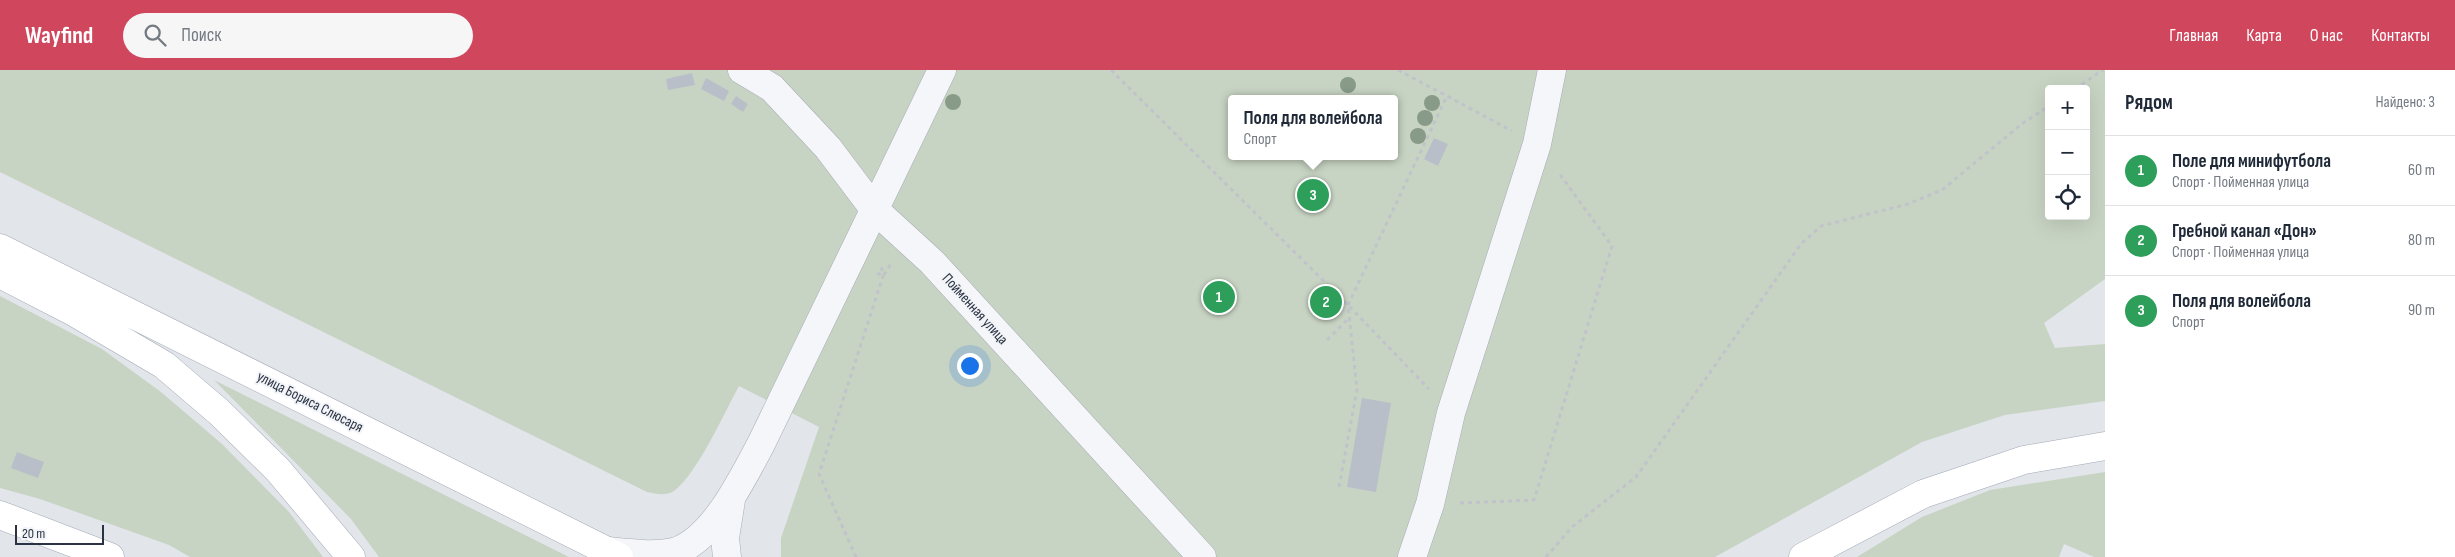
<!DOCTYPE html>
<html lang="ru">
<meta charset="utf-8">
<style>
:root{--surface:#fff;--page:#f6f6f7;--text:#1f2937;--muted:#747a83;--line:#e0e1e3;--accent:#d0465d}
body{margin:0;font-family:"Sofia Sans Condensed",sans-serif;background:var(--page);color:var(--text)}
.controls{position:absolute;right:15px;top:15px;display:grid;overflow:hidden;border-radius:5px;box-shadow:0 5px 20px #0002}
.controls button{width:45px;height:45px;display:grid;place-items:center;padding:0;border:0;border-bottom:1px solid var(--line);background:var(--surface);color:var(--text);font:25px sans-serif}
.scale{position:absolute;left:15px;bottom:12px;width:89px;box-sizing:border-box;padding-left:5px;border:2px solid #2a3343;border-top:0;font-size:14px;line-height:18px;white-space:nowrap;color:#2a3343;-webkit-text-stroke:4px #f2f4f8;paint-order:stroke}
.you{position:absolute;left:969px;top:295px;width:18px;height:18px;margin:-12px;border:4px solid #fff;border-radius:50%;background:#1a73e8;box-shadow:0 0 0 8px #1a73e833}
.badge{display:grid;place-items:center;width:32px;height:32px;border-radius:50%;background:var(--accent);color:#fff;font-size:16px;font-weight:700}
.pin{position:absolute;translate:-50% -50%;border:2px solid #fff;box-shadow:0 1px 5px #0006}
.popup{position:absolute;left:1228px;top:25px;width:170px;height:65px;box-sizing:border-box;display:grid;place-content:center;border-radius:5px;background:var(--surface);filter:drop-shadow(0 1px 4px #0005);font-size:16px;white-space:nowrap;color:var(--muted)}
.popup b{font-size:19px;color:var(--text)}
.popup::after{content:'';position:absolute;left:50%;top:100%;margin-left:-10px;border:10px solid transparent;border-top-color:var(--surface)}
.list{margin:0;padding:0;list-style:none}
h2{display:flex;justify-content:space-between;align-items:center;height:65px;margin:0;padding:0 20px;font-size:21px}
h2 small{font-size:16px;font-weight:400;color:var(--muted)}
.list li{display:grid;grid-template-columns:32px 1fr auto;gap:15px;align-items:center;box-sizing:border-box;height:70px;padding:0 20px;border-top:1px solid var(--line)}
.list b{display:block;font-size:19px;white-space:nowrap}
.list p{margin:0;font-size:16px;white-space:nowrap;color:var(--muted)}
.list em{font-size:16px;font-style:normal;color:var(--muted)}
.icon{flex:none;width:28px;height:28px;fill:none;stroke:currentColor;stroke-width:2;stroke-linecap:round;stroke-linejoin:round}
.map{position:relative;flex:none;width:2105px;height:487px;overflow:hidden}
header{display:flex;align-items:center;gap:30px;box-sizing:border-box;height:70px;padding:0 25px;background:var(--accent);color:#fff}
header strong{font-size:24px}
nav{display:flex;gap:28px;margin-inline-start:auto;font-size:18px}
.search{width:350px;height:45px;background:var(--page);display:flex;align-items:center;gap:12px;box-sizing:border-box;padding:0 18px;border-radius:28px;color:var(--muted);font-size:19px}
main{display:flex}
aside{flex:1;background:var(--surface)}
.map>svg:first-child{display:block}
.green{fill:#c8d4c3;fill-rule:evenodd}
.building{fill:#b9bfc8}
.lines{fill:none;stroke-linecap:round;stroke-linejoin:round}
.minor-casing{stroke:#a7acb5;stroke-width:29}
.major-casing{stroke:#a1aab6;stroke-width:29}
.path{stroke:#c0c3ca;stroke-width:3;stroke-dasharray:4 4;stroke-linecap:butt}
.minor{stroke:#f5f6f9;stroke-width:28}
.major{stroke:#fff;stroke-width:28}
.tree{fill:#889b88}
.labels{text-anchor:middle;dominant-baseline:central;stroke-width:4;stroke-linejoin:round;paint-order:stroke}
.street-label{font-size:15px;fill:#2a3343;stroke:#f2f4f8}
</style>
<header>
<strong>Wayfind</strong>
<div class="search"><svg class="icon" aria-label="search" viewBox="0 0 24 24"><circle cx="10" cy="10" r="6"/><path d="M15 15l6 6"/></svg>Поиск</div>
<nav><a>Главная</a><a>Карта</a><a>О нас</a><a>Контакты</a></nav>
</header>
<main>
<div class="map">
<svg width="2105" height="487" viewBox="0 0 2105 487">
<rect width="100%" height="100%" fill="#e2e5ea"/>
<path class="green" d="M0 0H2105V209L2044 253 2055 278 2105 274V331L2005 345 1922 372 1715 487H781V468L819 357 739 316C724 343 698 403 674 421 666 426 656 424 647 422L0 102ZM2049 19H2086V146H2049ZM1232 29H1394V86H1232Z
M0 226 102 279 161 322 222 374 289 442 323 487H190L169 475 40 429 0 418Z
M214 310 561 483 569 487H379L351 449Z
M2105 402V487H2094L2064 474 2059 487H1857L1922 447 1990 420Z"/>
<path class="building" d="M692 3 695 15 668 20 666 9Z
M706 8 729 21 724 31 701 19Z
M736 26 748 34 743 42 731 34Z
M1434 68 1448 74 1438 96 1424 89Z
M1362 328 1391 333 1376 422 1347 417Z
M17 382 44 392 38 408 11 398Z"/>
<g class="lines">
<defs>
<path id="minor" d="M742 0 772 18 828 78 874 139 932 192 1202 487
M607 481C628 483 656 487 677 481 715 467 743 407 761 374L942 0
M727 487 725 468 731 430
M1412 487 1430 434 1451 343 1537 74 1552 0"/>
<path id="major" d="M0 178 619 487
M0 204 72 241 164 295 219 342 278 400 351 487
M0 445 110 487
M1803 487 1923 424 2024 390 2105 376"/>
</defs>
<use href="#minor" class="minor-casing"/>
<use href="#major" class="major-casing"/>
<path class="path" d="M1111 0 1348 235 1429 319
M1398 0 1447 26
M2075 19 2103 0
M877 203 883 206 891 194
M1327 270 1349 248
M1339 417 1357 320 1348 235 1447 26 1512 61
M1460 433 1534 430 1612 176 1558 102
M856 487 819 404 883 206 881 194
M1546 487 1572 457 1636 407 1801 174 1821 156 1908 134 1942 120 2023 53 2049 36"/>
<use href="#minor" class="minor"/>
<use href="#major" class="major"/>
</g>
<g class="tree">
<circle cx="1348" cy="15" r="8"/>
<circle cx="953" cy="32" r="8"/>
<circle cx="1432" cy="33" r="8"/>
<circle cx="1425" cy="48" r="8"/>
<circle cx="1418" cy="66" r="8"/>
</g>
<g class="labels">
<g class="street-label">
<text transform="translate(975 239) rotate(48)">Пойменная улица</text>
<text transform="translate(310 332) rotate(27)">улица Бориса Слюсаря</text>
</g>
</g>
</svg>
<div class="controls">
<button>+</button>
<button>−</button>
<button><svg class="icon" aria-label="locate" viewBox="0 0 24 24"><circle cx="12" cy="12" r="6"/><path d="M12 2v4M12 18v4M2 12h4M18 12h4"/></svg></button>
</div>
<div class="scale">20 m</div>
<div class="you"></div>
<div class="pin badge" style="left:1219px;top:227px;background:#2e9e5b">1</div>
<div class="pin badge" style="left:1326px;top:232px;background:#2e9e5b">2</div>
<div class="pin badge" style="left:1313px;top:125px;background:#2e9e5b">3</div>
<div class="popup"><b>Поля для волейбола</b>Спорт</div>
</div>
<aside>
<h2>Рядом<small>Найдено: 3</small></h2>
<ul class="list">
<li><span class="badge" style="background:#2e9e5b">1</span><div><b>Поле для минифутбола</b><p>Спорт · Пойменная улица</p></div><em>60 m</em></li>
<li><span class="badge" style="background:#2e9e5b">2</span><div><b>Гребной канал «Дон»</b><p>Спорт · Пойменная улица</p></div><em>80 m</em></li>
<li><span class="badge" style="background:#2e9e5b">3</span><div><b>Поля для волейбола</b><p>Спорт</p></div><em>90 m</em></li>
</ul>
</aside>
</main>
